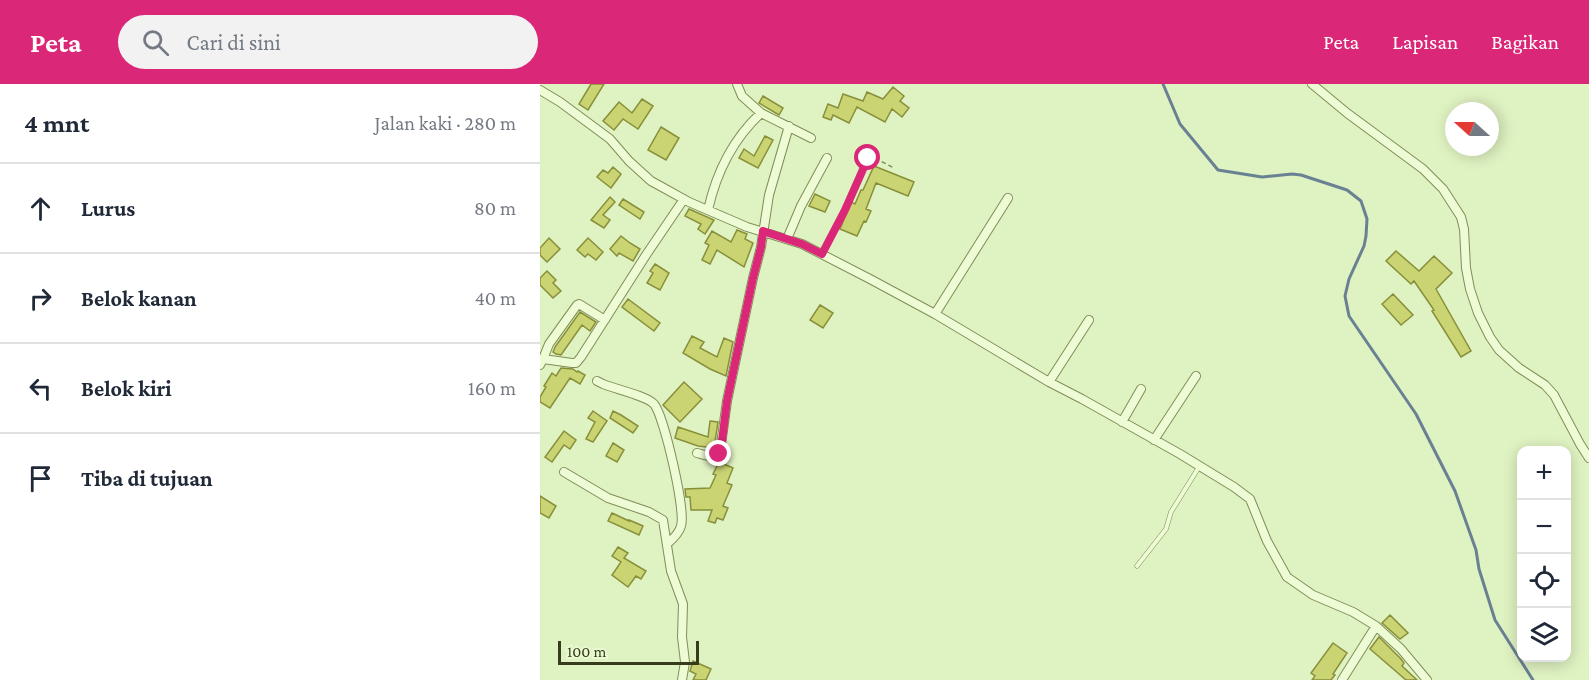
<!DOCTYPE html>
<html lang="id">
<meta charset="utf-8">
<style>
:root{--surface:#fff;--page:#f2f2f3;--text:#1f2937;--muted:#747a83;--line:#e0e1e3;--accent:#db2777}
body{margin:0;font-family:"Crimson Pro",serif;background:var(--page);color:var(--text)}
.controls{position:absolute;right:18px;bottom:18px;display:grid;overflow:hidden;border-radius:12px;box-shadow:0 3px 15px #0003}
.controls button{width:54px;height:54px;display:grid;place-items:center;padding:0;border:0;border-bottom:2px solid var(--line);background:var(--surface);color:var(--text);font:30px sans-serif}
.compass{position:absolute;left:905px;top:18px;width:54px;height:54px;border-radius:50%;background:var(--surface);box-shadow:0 3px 15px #0003;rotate:291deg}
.scale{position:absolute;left:18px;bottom:15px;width:141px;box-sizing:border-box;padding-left:6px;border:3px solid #363c1c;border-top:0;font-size:16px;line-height:21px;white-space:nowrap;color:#363c1c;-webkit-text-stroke:4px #e9f9d1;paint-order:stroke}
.stop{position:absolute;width:18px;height:18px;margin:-14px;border:4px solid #db2777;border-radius:50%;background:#fff}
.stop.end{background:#db2777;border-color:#fff;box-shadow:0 2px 6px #0008}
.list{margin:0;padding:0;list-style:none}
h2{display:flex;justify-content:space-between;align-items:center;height:78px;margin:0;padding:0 24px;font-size:26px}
h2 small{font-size:20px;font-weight:400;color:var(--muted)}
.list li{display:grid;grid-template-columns:39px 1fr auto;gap:18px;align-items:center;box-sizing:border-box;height:90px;padding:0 24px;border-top:2px solid var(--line)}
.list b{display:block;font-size:22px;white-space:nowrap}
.list em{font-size:20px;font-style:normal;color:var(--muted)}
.icon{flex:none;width:33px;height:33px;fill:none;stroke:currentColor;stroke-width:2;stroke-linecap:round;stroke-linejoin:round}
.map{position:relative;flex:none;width:1049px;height:596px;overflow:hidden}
header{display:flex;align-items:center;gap:36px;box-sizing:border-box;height:84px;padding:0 30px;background:var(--accent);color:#fff}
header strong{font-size:28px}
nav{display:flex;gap:33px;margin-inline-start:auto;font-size:21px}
.search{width:420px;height:54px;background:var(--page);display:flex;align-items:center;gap:15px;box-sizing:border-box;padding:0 21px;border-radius:33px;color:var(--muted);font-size:22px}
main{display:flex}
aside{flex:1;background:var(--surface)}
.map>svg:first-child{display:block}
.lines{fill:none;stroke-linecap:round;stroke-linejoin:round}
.stream{stroke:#6a8193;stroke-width:3}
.building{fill:#cad473;stroke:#888f3a;stroke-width:1.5}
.service-casing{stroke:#828d57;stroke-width:5}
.minor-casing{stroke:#828d57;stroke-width:10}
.path{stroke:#828d57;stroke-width:1.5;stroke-dasharray:4.5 3;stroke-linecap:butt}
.service{stroke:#edfcd5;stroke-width:4}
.minor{stroke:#edfcd5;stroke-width:8}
.route{stroke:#db2777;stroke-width:8}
</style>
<header>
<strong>Peta</strong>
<div class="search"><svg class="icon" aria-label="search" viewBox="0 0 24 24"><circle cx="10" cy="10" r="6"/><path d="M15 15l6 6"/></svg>Cari di sini</div>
<nav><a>Peta</a><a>Lapisan</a><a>Bagikan</a></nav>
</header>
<main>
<aside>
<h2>4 mnt<small>Jalan kaki · 280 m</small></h2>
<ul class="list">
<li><svg class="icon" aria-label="ahead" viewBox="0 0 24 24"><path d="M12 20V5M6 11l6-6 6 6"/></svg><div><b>Lurus</b></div><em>80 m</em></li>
<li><svg class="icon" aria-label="right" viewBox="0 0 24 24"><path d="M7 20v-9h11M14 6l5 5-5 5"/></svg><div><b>Belok kanan</b></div><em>40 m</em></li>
<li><svg class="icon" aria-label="left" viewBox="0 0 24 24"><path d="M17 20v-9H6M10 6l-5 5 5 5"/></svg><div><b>Belok kiri</b></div><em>160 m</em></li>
<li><svg class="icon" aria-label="arrive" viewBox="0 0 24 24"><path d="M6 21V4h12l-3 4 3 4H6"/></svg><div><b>Tiba di tujuan</b></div></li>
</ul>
</aside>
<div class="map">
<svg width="1049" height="596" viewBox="0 0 1049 596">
<rect width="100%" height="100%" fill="#dff2c1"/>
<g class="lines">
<path class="stream" d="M623 0 640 40 678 86 722 93 752 90 761 91 807 106 821 117 827 135 826 152 824 162 809 195 805 212 809 232 876 330 915 407 936 466 939 485 955 536 993 596"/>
</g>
<path class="building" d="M51 0H64L48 26 39 20Z
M353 3 364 12 360 17 369 24 362 33 352 25 345 38 317 23 309 39 293 31 291 36 283 33 288 20 298 24 303 10 323 17 327 8 343 15Z
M223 12 243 24 239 31 219 19Z
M102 15 113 22 98 45 83 35 74 46 63 37 79 18 92 29Z
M121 43 139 54 126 76 108 66Z
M225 52 233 56 218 84 199 74 204 65 214 72Z
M334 82 374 98 368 112 336 99 326 125 331 127 326 138 324 137 317 152 300 145 311 118 315 120 321 106H323Z
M73 83 81 90 71 104 57 93 63 86 68 89Z
M275 110 290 117 285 128 269 122Z
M70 113 75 118 63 131 70 136 64 144 51 136Z
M83 115 104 128 100 135 79 121Z
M149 125 174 136 165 150 158 145 161 140 145 132Z
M197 146 207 150 205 155 213 159 204 183 177 166 170 180 162 176 169 161 165 159 172 147 191 158Z
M81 152 90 159 100 165 93 177 79 169 77 172 70 165Z
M9 154 20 165 7 178 0 171V164Z
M48 154 63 168 56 176 48 170 45 173 37 166Z
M856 167 879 187 894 172 912 189 896 205 931 267 921 273 892 227 894 226 874 197 871 200 846 177Z
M115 180 129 189 120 206 107 199 113 189 110 187Z
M7 187 16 196 13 199 21 207 13 214 0 201V194Z
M853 210 873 231 861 241 842 220Z
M88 215 120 239 114 247 82 223Z
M280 221 293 229 283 244 270 236Z
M40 228 56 238 50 247 42 241 21 271 16 270 13 268 15 263Z
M152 252 164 258 160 264 177 273 184 254 193 258 186 292 170 285 143 269Z
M21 284 33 285 37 288 38 287 45 291 40 300 30 294 10 324 0 318V313L6 303 4 302 12 289 16 292Z
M144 298 162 315 140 338 123 321Z
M53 327 67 337 53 358 46 355 55 338 48 334Z
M73 327 81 331 98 342 93 349 70 334Z
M170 337 178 338 174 364 158 362 135 354 138 343 168 353Z
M24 347 36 356 30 365 24 361 12 378 5 373Z
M73 359 84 366 77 378 66 372Z
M179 378 193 384 187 399 192 401 183 422 188 424 183 436 177 434 175 439 168 437 172 426H151L150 413H146L145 405 170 404 176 391 173 390Z
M0 412 16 422 9 434 0 429Z
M72 429 89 437V436L103 442 99 451 68 437Z
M78 463 88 469 84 474 106 487 101 495 96 492 88 503 72 491 81 478 72 472Z
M850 531 868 549 860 555 842 539Z
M839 553 861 575 864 579 862 582 877 596H866L830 565Z
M793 559 807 569 793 590 795 591 791 596H772L775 592 771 589Z
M153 577 171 585 166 596H153L156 590 150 587Z"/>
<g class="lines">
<defs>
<path id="service" d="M597 482 626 445 631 428 659 383"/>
<path id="minor" d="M197 0 202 12 221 29 271 54
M772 0 807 29 883 85 903 105 921 133 924 145 926 184 930 205 938 229 950 253 959 266 979 284 1005 301 1014 311 1040 360 1049 374
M0 6 20 18 70 55 89 77 111 97 122 103 149 118 207 143 262 160 330 195 395 230 509 298 542 315 640 370 694 403 710 415 727 457 747 493 773 511 813 528 836 542 861 565 887 596
M168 126C176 90 193 55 221 29
M247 155 261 122 287 74
M395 230 468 114
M3 275 9 260 37 221 39 220 65 236
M0 281 3 275 32 279H36L41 273 106 171 144 115
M57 297 63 300C75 305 107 312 114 320 124 332 146 427 141 442 139 449 133 455 127 460
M509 298 549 236
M582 338 601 305
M614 356 656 292
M157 369C165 371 175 375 180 368L187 317 213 194 221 163 229 111 249 42
M24 388 68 414 109 428 123 436 131 487 143 520 142 553 145 578 142 596
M802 596 836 542"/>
</defs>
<use href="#service" class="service-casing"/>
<use href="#minor" class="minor-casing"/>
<path class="path" d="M286 162 305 126 328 74 333 73 354 84"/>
<use href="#service" class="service"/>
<use href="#minor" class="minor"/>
</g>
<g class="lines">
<path class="route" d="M179 370 181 365 187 317 213 194 221 163 223 147 262 160 282 170 305 126 328 74"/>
</g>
</svg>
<div class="controls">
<button>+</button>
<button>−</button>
<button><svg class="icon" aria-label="locate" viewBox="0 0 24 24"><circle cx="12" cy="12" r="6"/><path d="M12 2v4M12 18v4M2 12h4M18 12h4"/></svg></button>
<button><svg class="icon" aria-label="layers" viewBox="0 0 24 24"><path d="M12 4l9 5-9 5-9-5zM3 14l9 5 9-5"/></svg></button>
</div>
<svg class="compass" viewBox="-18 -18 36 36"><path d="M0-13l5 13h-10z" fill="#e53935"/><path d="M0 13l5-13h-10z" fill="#747a83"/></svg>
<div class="scale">100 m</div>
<div class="stop" style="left:328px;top:74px"></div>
<div class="stop end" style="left:179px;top:370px"></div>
</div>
</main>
